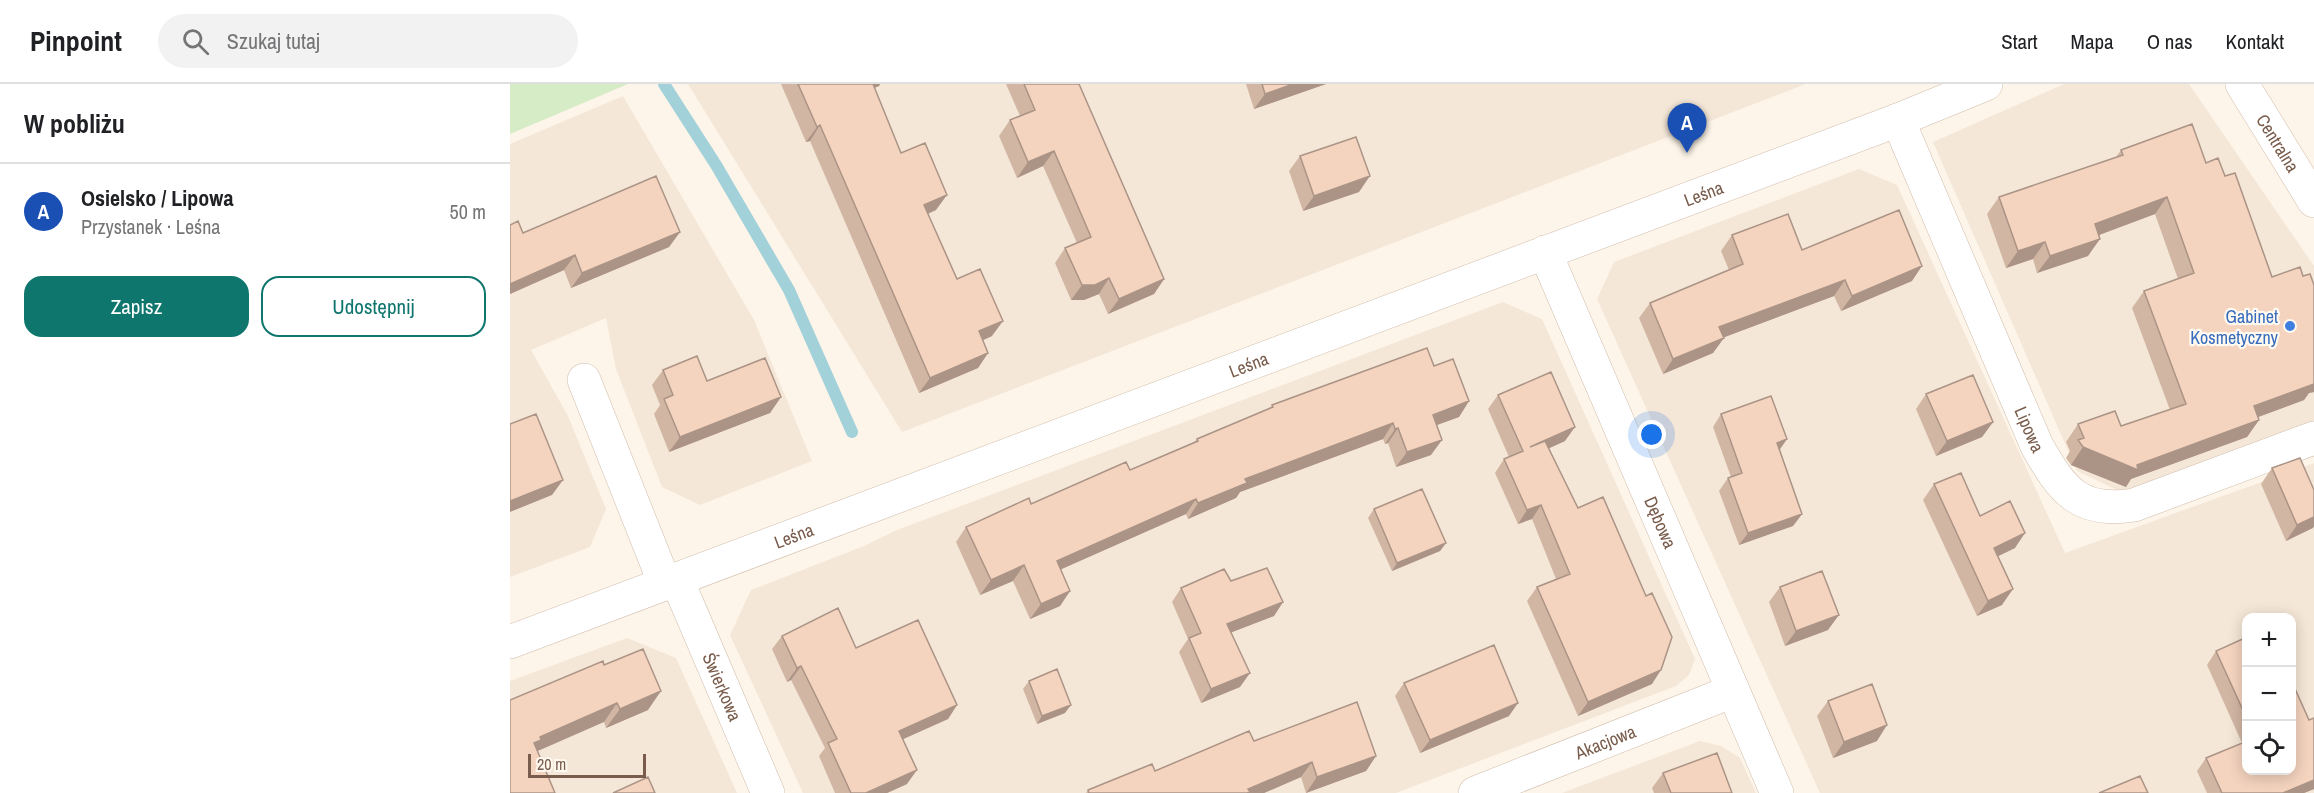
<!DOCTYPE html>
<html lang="pl">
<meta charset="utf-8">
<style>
:root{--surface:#fff;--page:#f2f2f2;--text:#202124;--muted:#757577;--line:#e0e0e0;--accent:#0f766e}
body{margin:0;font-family:"Archivo Narrow",sans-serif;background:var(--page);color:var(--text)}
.controls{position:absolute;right:18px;bottom:18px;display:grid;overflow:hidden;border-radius:12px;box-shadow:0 3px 15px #0003}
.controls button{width:54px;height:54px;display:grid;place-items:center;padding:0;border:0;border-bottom:2px solid var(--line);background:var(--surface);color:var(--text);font:30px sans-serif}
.scale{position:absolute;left:18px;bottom:15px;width:118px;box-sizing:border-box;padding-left:6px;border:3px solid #795c4b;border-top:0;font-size:16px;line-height:21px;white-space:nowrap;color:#795c4b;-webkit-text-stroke:4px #fff9f0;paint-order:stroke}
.you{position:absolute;left:1142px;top:351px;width:21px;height:21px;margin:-15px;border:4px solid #fff;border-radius:50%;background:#1a73e8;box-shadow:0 0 0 9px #1a73e833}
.badge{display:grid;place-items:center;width:39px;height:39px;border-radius:50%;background:var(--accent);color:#fff;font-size:20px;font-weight:700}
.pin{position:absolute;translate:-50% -50px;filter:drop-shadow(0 2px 3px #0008)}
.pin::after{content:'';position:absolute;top:32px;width:21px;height:18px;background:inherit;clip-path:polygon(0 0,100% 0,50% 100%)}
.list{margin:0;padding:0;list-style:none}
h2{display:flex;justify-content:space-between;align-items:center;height:78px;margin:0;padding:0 24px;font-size:26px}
h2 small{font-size:20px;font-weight:400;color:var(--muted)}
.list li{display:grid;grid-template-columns:39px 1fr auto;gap:18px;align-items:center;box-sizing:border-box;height:96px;padding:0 24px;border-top:2px solid var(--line)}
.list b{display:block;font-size:22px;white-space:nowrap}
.list p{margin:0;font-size:20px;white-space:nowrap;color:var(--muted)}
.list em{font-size:20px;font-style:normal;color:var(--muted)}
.actions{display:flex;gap:12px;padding:18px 24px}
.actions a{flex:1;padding:14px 0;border:2px solid var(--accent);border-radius:18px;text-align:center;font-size:21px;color:var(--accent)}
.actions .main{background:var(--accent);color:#fff}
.icon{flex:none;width:33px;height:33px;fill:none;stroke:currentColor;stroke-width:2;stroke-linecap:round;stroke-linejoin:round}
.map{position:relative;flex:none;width:1804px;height:709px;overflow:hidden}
header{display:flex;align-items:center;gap:36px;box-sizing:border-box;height:84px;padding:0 30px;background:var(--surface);border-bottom:2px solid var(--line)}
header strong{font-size:28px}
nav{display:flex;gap:33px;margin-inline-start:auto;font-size:21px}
.search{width:420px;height:54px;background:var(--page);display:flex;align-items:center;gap:15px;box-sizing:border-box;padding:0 21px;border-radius:33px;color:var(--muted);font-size:22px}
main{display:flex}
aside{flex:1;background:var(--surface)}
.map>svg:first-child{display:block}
.residential{fill:#f5e7d7;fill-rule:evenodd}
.green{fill:#d5ecc6}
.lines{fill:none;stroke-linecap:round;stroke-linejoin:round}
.stream{stroke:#a2d1da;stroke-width:12}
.street-casing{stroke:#d0bdad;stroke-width:34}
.secondary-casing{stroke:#d6bfad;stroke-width:34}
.street{stroke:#fff;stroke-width:33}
.secondary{stroke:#fff;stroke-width:33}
.wall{fill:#d2b6a4}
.shaded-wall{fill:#ab9486}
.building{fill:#f4d4bf;stroke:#ab9486;stroke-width:1.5}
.shop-dot{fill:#3f7fe0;stroke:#fff9f0;stroke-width:2}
.labels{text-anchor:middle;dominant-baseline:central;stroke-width:4.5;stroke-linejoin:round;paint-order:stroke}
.street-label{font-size:18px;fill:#795c4b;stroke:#fff9f0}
.shop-label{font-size:18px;fill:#366cbe;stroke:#fff9f0;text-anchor:end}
</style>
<header>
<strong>Pinpoint</strong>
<div class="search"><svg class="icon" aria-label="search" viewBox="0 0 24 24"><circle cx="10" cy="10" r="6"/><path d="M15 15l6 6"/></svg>Szukaj tutaj</div>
<nav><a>Start</a><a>Mapa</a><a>O nas</a><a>Kontakt</a></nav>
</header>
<main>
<aside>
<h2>W pobliżu<small></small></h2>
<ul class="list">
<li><span class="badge" style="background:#1a4fb4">A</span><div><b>Osielsko / Lipowa</b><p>Przystanek · Leśna</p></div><em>50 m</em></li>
</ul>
<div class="actions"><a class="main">Zapisz</a><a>Udostępnij</a></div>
</aside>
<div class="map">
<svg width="1804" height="709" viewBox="0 0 1804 709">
<rect width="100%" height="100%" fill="#fdf5e9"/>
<path class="residential" d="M178 0H1296L392 348Z
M1554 0H1679L1804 182V337L1611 408 1567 387 1423 58Z
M113 12 244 236 302 377 190 421 152 403 106 285 96 234 21 266 58 332 96 425 80 463 0 493V60Z
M1349 85 1387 101 1555 469 1804 379V709H1310L1087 215 1104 178ZM1736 534H1782V686H1736Z
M993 218 1032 235 1185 575 1179 591 1166 602 886 709H293L220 551 241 506 354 462 387 446Z
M117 554 166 574 227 709H0V597Z
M1190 657 1211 662 1230 674 1246 709H1052Z"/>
<path class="green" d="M0 0H118L0 50Z"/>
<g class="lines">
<path class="stream" d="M154 0 206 81 279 206 342 348"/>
<defs>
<g id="street">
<path id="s1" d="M1388 36 1527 362C1552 406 1569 430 1624 421L1804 354"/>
<path id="s2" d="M1035 168 1267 709"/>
<path d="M74 296 155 500"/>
<path id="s3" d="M167 496 258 709"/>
<path id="s4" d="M0 558 1388 36 1476 0"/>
<path id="s5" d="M965 709 1223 607"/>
</g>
<g id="secondary">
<path id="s6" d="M1732 0 1804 117"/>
</g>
</defs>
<use href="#street" class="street-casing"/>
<use href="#secondary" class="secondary-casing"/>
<use href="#street" class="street"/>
<use href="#secondary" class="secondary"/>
</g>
<path class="wall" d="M271 0H370L369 2 364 4 391 69 426 126 418 130 447 195 482 252 473 256 478 269 468 284 409 309 300 57 296 58Z
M496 0H569L654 195 644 210 598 230 589 210 574 216H561L545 179 555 164 567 159 533 82 507 94 489 52 500 36 510 32Z
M736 0H816L744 25Z
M1611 66 1696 79 1715 92 1762 193 1793 192 1804 201V308L1799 309 1794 316 1748 333 1749 336 1737 353 1621 395 1616 403 1561 381 1556 374 1560 367 1556 358 1568 340 1611 342 1660 326 1622 224 1634 207 1668 195 1645 130 1589 151 1578 172 1527 189 1523 175 1496 184 1477 130 1489 113 1606 73Z
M790 72 849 108 793 127 779 87Z
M0 141 13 149 170 148 159 163 61 204 54 186 0 210Z
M1222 151 1292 166 1402 197 1331 227 1324 212 1214 253 1203 269 1153 290 1129 234 1140 219 1219 186 1211 167Z
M924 282 959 317 949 333 927 341 921 371 886 383 878 359 875 360 873 355 730 408 726 414 678 435 676 430 551 485 560 507 550 522 520 535 503 497 470 511 446 458 456 443 620 386 684 358 687 355 760 324 762 321Z
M153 286 197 297 271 313 260 329 159 368 144 330 150 321 142 301Z
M1416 310 1483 338 1472 353 1426 372 1406 325Z
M988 311 1055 357 1039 364 1142 600 1068 632 1017 517 1027 503 1046 495 1022 435 1008 440 985 389 994 375 999 373 978 325Z
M1211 330 1277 355 1270 365 1292 430 1283 442 1229 461 1209 407 1218 394 1221 393 1203 343Z
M1762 384 1804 406V442L1776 457 1751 400Z
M1424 400 1470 432 1505 464 1488 472 1492 521 1467 532 1413 416Z
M864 425 936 459 930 467 882 487 858 434Z
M721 497 773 518 764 532 721 548 730 603 691 619 669 568 678 555 662 518 671 504Z
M1270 503 1318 546 1275 562 1259 518Z
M272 552 346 564 447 621 438 635 393 655 397 700 377 709H325L309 672 315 664 281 596 277 598 262 565Z
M1737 553V687L1799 636 1804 634V705L1794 709H1697L1687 687 1696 674 1732 659 1697 581 1706 567Z
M94 581 138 626 96 644 94 638 0 616Z
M519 597 555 629 527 640 513 605Z
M894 599 999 632 910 669 885 612Z
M1318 617 1367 657 1323 674 1307 632Z
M744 657 866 672 856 687 796 709 791 693 754 709H576L578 706 645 687Z
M1153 689 1222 709H1144L1142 704Z"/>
<path class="shaded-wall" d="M356 0H370L369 2 350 10Z
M783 0H816L744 25 755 10Z
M310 41 300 57 296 58 307 43Z
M544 67 533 82 507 94 518 78Z
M860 92 849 108 793 127 804 112Z
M437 111 426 126 403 136 414 121Z
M1657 113 1645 130 1573 157 1585 140Z
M170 148 159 163 61 204 72 189Z
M1590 155 1578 172 1527 189 1540 172Z
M1535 158 1523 175 1496 184 1508 167Z
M65 171 54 186 0 210V200Z
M1412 182 1402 197 1331 227 1342 212Z
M599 194 589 210 574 216H561L572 201Z
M654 195 644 210 598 230 609 215Z
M1335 196 1324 212 1199 259 1209 243Z
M493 237 482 252 458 263 469 247Z
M1214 254 1203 269 1153 290 1163 275Z
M478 269 468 284 409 309 420 294Z
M1804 295V308L1799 309 1794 316 1732 339 1744 322Z
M271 313 260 329 159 368 170 353Z
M959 317 949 333 913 346 923 331Z
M1749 336 1737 353 1621 395 1616 403 1561 381 1573 363 1627 381Z
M1483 338 1472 353 1426 372 1437 357Z
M883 339 873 355 730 408 726 414 678 435 688 419 735 395Z
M1065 343 1055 357 1011 377 1020 363Z
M888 344 878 359 875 360 885 345Z
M1277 355 1268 368 1267 359Z
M932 356 921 371 886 383 897 368Z
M53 396 42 411 0 428V417Z
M686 415 676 430 536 492 547 477Z
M1031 421 1022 435 1008 440 1017 426Z
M1292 430 1283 442 1229 461 1238 449Z
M1804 433V442L1803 444 1776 457 1787 441Z
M1515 449 1505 464 1474 479 1484 464Z
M936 459 930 467 882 487 887 479Z
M514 481 503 497 470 511 481 496Z
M1503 505 1492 521 1467 532 1478 517Z
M560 507 550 522 520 535 531 520Z
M773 518 764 532 707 554 717 540Z
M1329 531 1318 546 1275 562 1286 547Z
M291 582 281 596 277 598 287 584Z
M1151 586 1142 600 1068 632 1078 618Z
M740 589 730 603 691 619 701 605Z
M151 607 138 626 96 644 110 625Z
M107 619 94 638 21 670 24 659 30 653Z
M1008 619 999 632 910 669 920 656Z
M447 621 438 635 380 661 389 647Z
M561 621 555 629 527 640 532 632Z
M1377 641 1367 657 1323 674 1334 658Z
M866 672 856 687 796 709 807 693Z
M802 678 791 693 754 709H735L738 705Z
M407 686 397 700 377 709H356Z
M1804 696V705L1794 709H1773Z"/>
<path class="building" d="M288 0H363L391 69 415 59 437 111 414 121 447 195 470 185 493 237 469 247 478 269 420 294 310 41 307 43Z
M514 0H569L654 195 609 215 599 194 585 201H572L555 164 581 153 544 67 518 78 500 36 525 26Z
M752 0H783L755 10Z
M1682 40 1696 79 1708 74 1715 92 1725 89 1762 193 1790 183 1793 192 1800 190 1804 201V300L1744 322 1749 336 1627 381 1628 386 1573 363 1568 356 1574 354 1568 340 1605 327 1611 342 1676 320 1634 207 1684 189 1657 113 1585 140 1590 155 1540 172 1535 158 1508 167 1489 113 1613 71 1611 66Z
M846 53 860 92 804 112 790 72Z
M146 92 170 148 72 189 65 171 0 200V141L8 137 13 149Z
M1389 126 1412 182 1342 212 1335 196 1209 243 1214 254 1163 275 1140 219 1233 180 1222 151 1278 130 1292 166Z
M917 264 924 282 943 275 959 317 923 331 932 356 897 368 888 344 885 345 883 339 735 395 737 399 688 419 686 415 547 477 560 507 531 520 514 481 481 496 456 443 519 414 521 420 616 378 620 386 688 357 687 355 763 323 762 321Z
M187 272 197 297 255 274 271 313 170 353 154 315 163 311 153 286Z
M1041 288 1065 343 1020 363 1035 357 1068 424 1093 413 1136 512 1142 509 1162 553 1151 586 1078 618 1027 503 1060 490 1031 421 1017 426 994 375 1013 367 988 311Z
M1463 291 1483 338 1437 357 1416 310Z
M1261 312 1277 355 1267 359 1292 430 1238 449 1218 394 1232 389 1211 330Z
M26 330 53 396 0 417V340Z
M1790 374 1804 406V433L1787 441 1762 384Z
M1451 389 1470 432 1500 417 1515 449 1484 464 1503 505 1478 517 1424 400Z
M912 405 936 459 887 479 864 425Z
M757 484 773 518 717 540 740 589 701 605 679 554 691 549 671 504 714 485 721 497Z
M1312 487 1329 531 1286 547 1270 503Z
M328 524 346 564 408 536 447 621 389 647 407 686 356 709H341L318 659 327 655 291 582 287 584 272 552Z
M1737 553V635L1706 567Z
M984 561 1008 619 920 656 894 599Z
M133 565 151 607 110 625 107 619 30 653 31 656 24 659 45 709H0V616L93 577 94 581Z
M547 585 561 621 532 632 519 597Z
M1782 598 1799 636 1804 634V696L1773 709H1712L1696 674 1737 657V687H1782Z
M1362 600 1377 641 1334 658 1318 617Z
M847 618 866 672 807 693 802 678 738 705 740 708 737 709H579L578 706 642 680 645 687 739 647 744 657Z
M1207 669 1222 709H1161L1153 689Z
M1630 692 1638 709H1589Z
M138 693 145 709H103Z"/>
<circle class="shop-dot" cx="1780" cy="242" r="6"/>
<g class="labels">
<g class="street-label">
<text stroke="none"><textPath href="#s6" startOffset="69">Centralna</textPath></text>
<text stroke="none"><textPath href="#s4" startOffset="1275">Leśna</textPath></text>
<text stroke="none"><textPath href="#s4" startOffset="789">Leśna</textPath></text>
<text stroke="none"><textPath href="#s1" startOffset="336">Lipowa</textPath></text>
<text stroke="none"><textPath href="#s2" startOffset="294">Dębowa</textPath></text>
<text stroke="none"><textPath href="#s4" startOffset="303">Leśna</textPath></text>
<text stroke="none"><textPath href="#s3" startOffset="116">Świerkowa</textPath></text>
<text stroke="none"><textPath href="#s5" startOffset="140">Akacjowa</textPath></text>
</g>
<g class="shop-label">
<text x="1768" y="232">Gabinet<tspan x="1768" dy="21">Kosmetyczny</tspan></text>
</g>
</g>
</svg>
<div class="controls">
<button>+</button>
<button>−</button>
<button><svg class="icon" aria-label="locate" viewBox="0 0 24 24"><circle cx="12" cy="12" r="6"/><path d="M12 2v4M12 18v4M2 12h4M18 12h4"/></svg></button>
</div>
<div class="scale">20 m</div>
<div class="you"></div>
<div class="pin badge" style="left:1177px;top:69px;background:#1a4fb4">A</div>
</div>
</main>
